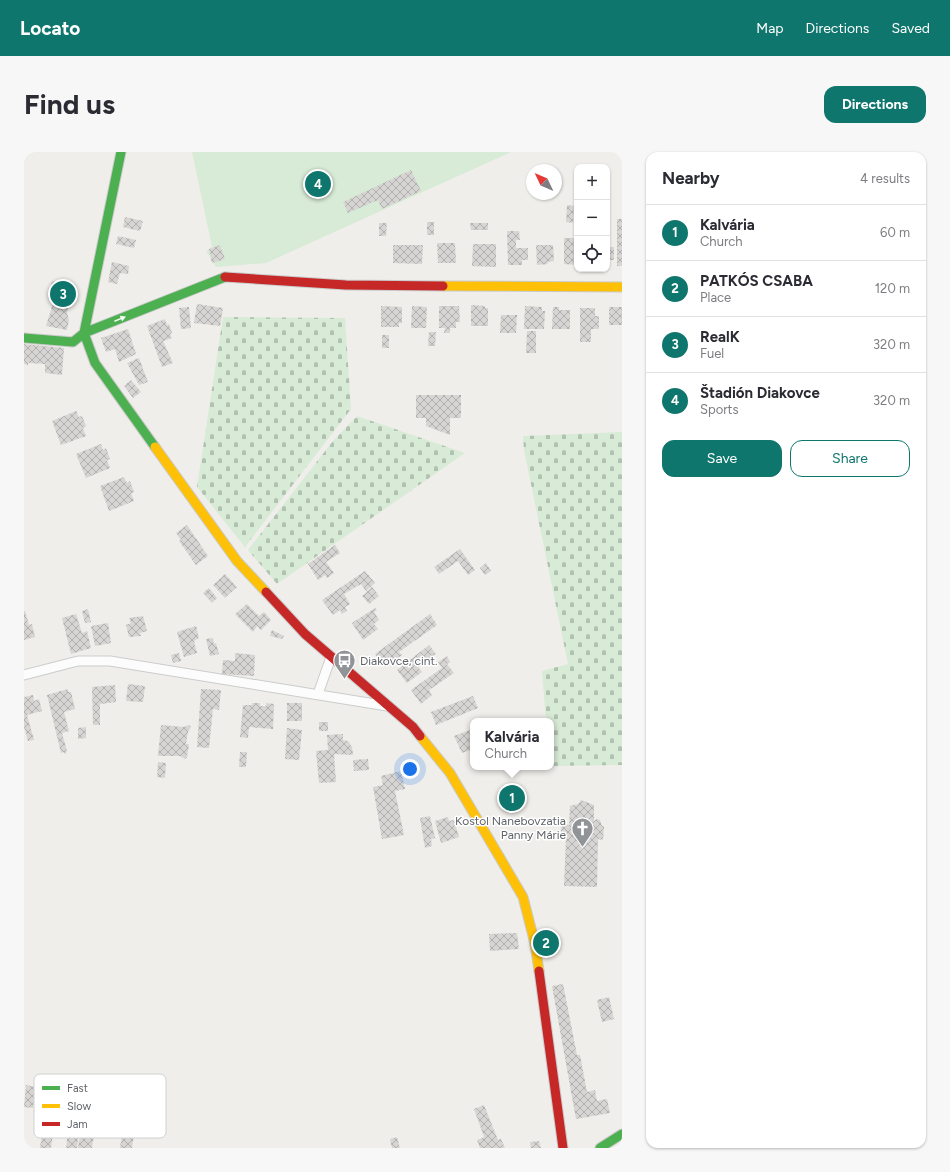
<!DOCTYPE html>
<meta charset="utf-8">
<style>
:root{--surface:#fff;--page:#f7f7f7;--text:#2b2b33;--muted:#7c7c81;--line:#e1e1e2;--accent:#0f766e}
body{margin:0;font-family:Figtree,sans-serif;background:var(--page);color:var(--text)}
.controls{position:absolute;right:12px;top:12px;display:grid;overflow:hidden;border-radius:8px;box-shadow:0 1px 3px #0004}
.controls button{width:36px;height:36px;display:grid;place-items:center;padding:0;border:0;border-bottom:1px solid var(--line);background:var(--surface);color:var(--text);font:20px sans-serif}
.compass{position:absolute;left:502px;top:12px;width:36px;height:36px;border-radius:50%;background:var(--surface);box-shadow:0 1px 3px #0004;rotate:314deg}
.you{position:absolute;left:386px;top:617px;width:14px;height:14px;margin:-10px;border:3px solid #fff;border-radius:50%;background:#1a73e8;box-shadow:0 0 0 6px #1a73e833}
.badge{display:grid;place-items:center;width:26px;height:26px;border-radius:50%;background:var(--accent);color:#fff;font-size:13px;font-weight:700}
.pin{position:absolute;translate:-50% -50%;border:2px solid #fff;box-shadow:0 1px 4px #0006}
.popup{position:absolute;left:446px;top:566px;width:84px;height:52px;box-sizing:border-box;display:grid;place-content:center;border-radius:8px;background:var(--surface);filter:drop-shadow(0 1px 3px #0005);font-size:13px;white-space:nowrap;color:var(--muted)}
.popup b{font-size:15px;color:var(--text)}
.popup::after{content:'';position:absolute;left:50%;top:100%;margin-left:-8px;border:8px solid transparent;border-top-color:var(--surface)}
.list{margin:0;padding:0;list-style:none}
h2{display:flex;justify-content:space-between;align-items:center;height:52px;margin:0;padding:0 16px;font-size:17px}
h2 small{font-size:13px;font-weight:400;color:var(--muted)}
.list li{display:grid;grid-template-columns:26px 1fr auto;gap:12px;align-items:center;box-sizing:border-box;height:56px;padding:0 16px;border-top:1px solid var(--line)}
.list b{display:block;font-size:15px;white-space:nowrap}
.list p{margin:0;font-size:13px;white-space:nowrap;color:var(--muted)}
.list em{font-size:13px;font-style:normal;color:var(--muted)}
.actions{display:flex;gap:8px;padding:12px 16px}
.actions a{flex:1;padding:9px 0;border:1px solid var(--accent);border-radius:12px;text-align:center;font-size:14px;color:var(--accent)}
.actions .main{background:var(--accent);color:#fff}
.icon{flex:none;width:22px;height:22px;fill:none;stroke:currentColor;stroke-width:2;stroke-linecap:round;stroke-linejoin:round}
.map{position:relative;flex:none;width:598px;height:996px;overflow:hidden;border-radius:12px}
header{display:flex;align-items:center;gap:24px;box-sizing:border-box;height:56px;padding:0 20px;background:var(--accent);color:#fff}
header strong{font-size:19px}
nav{display:flex;gap:22px;margin-inline-start:auto;font-size:14px}
.intro{display:flex;align-items:center;justify-content:space-between;box-sizing:border-box;height:96px;padding:0 24px}
h1{margin:0;font-size:28px}
.button{padding:10px 18px;border-radius:12px;background:var(--accent);color:#fff;font-size:14px;font-weight:700}
main{display:flex;gap:24px;padding:0 24px}
aside{flex:1;background:var(--surface);border-radius:12px;box-shadow:0 1px 3px #0004}
.map>svg:first-child{display:block}
.grass{fill:#d8ebd6}
.cemetery{fill:url(#cemetery-stones)}
.building{fill:url(#building-cross-hatch)}
.lines{fill:none;stroke-linecap:round;stroke-linejoin:round}
.street-casing{stroke:#cbcccc;stroke-width:11}
.fast-casing{stroke:#cacacb;stroke-width:11}
.slow-casing{stroke:#cacacb;stroke-width:11}
.jam-casing{stroke:#cacacb;stroke-width:11}
.street{stroke:#fdfcfc;stroke-width:9}
.fast{stroke:#4caf50;stroke-width:9}
.slow{stroke:#ffc107;stroke-width:9}
.jam{stroke:#c62828;stroke-width:9}
.oneway{fill:#f6fbf6}
.labels{text-anchor:middle;dominant-baseline:central;stroke-width:3;stroke-linejoin:round;paint-order:stroke}
.poi-label{font-size:12px;fill:#5f6368;stroke:#fff;text-anchor:start}
.key{fill:#fff;stroke:#cfd0d2;stroke-width:1}
.key-label{font-size:11px;fill:#5f6368}
</style>
<header>
<strong>Locato</strong>
<nav><a>Map</a><a>Directions</a><a>Saved</a></nav>
</header>
<div class="intro"><h1>Find us</h1><a class="button">Directions</a></div>
<main>
<div class="map">
<svg width="598" height="996" viewBox="0 0 598 996">
<defs>
<pattern id="cemetery-stones" width="16" height="16" patternUnits="userSpaceOnUse"><rect width="16" height="16" fill="#d8ebd6"/><path d="M2 7V4a2 2 0 0 1 4 0v3zM10 15v-3a2 2 0 0 1 4 0v3z" fill="#b2c2b1"/></pattern>
<pattern id="building-cross-hatch" width="8" height="8" patternUnits="userSpaceOnUse"><rect width="8" height="8" fill="#d6d5d3"/><path d="M0 0l8 8M0 8l8-8" fill="none" stroke="#b1b0af"/></pattern>
</defs>
<rect width="100%" height="100%" fill="#efeeea"/>
<path class="grass" d="M168 0H487L242 111 192 115 182 99 188 95Z"/>
<path class="cemetery" d="M199 165 321 166 327 257 221 395 173 335Z
M333 264 441 301 253 432 224 398 309 289Z
M598 280V613L527 614V569H522L518 519 544 512 500 298 499 284Z"/>
<path class="building" d="M387 18 397 39 358 57 354 48 324 61 319 50Z
M543 53 550 54 549 71 542 70Z
M101 65 119 69 116 79 99 75Z
M593 67H598V114H593Z
M403 70H410V83H403Z
M355 71H363L362 84H355Z
M446 71H464V78H447Z
M483 79H495L496 88H492V96H504V108H498V113H484Z
M94 84 112 88 110 96 92 92Z
M540 86H553V113L540 112Z
M413 91H431L432 111H414Z
M449 92H472V115L448 114Z
M196 93 201 107 188 111 185 97Z
M369 93H399L398 112 369 111Z
M512 93H529L530 109 523 110 524 112 513 113Z
M583 95H590V108H586V114H583Z
M88 110 105 114 104 122 96 121 93 132 84 130Z
M28 129 52 134 48 152 45 151 43 161 45 168 43 178 22 174 30 148 24 147Z
M173 152 199 156 196 174 170 171Z
M447 153 461 154V156H464V174H447Z
M357 154 378 155V171H375V175H357Z
M388 154 403 155 402 176H387Z
M415 154H435L436 170H432V176H426V181H420L421 176H415Z
M501 154 518 155V159H521L520 177H500Z
M165 155 167 176 157 177 155 156Z
M529 155H535V158H546V177H528Z
M585 155H598V173H585Z
M556 156H571V164H575V177H567V190H556Z
M477 163H493L492 181H476Z
M141 167 143 173 145 172 148 181 146 182 148 186 139 189 149 211 138 215 123 174Z
M104 177 112 202 95 210 91 197 82 200 77 186Z
M503 179H512V201H502Z
M405 180H412L411 194H404Z
M358 183H365V196H358Z
M0 192 40 196 38 223 21 221V212L4 211V213L0 212Z
M115 206 124 230 115 233 103 211Z
M107 228 117 240 109 246 100 234Z
M392 243H437V266H426V283L402 274V266H392Z
M52 259 55 265 58 264 62 274 59 276 62 284 37 293 28 269Z
M77 292 79 298 82 296 86 307 83 308 86 316 62 326 52 302Z
M100 325 103 331 106 329 110 340 107 341 110 349 85 359 76 334Z
M163 373 184 404 172 413 155 389 157 388 152 381Z
M311 393 316 401 302 410 310 421 303 426 301 423 294 428 284 412Z
M436 397 451 418 444 423 434 409 415 422 410 415Z
M462 411 467 419 461 423 456 416Z
M341 419 351 431 342 439 337 432 320 442 326 452 321 455 323 459 318 462 316 458 309 463 298 448Z
M201 422 213 435 201 446 189 433Z
M348 435 355 444 345 452 338 444Z
M185 436 193 446 188 451 179 441Z
M223 452 235 464 240 460 247 468 237 478 233 474 229 480 211 462Z
M351 456 353 458 350 460 355 468 350 472 354 477 339 488 328 471Z
M64 457 67 470 61 471 58 459Z
M0 459H1L5 473 8 472 11 485 0 488Z
M52 462 58 481 63 479 67 496 47 502 38 466Z
M406 462 413 473 375 500 378 503 361 515 351 502Z
M119 464 123 479 116 481 117 484 105 485 102 473 107 471 105 466Z
M84 471 87 491 71 494 67 474Z
M172 474 175 486 170 489 173 501 160 505 153 480Z
M248 478 260 484 258 487 246 484Z
M189 486 190 492 192 491 195 502 186 504 182 487Z
M405 493 412 502 394 515 398 520 383 531 373 518Z
M155 501 157 509 149 511 147 503Z
M211 501 231 503 230 524 198 522 199 508 211 509Z
M423 504 426 510 423 512 430 521 405 538 408 543 397 552 387 538 418 516 414 510Z
M104 532 121 534 119 550 102 549Z
M91 533 92 550 76 552V573H69L68 535Z
M44 537V540H47L51 557 40 560 45 579 38 581 43 599 41 602 40 600 37 601 23 543Z
M177 537 197 538 195 558 189 557 185 596 173 595Z
M9 543 10 549 15 547 18 559 3 563 10 588 4 589 0 575V545Z
M449 544 454 556 412 573 407 560Z
M228 551H236V554H242V551L250 552 249 577 225 575 224 586 216 585 219 553H228Z
M263 551H278V569H263Z
M295 570H304V579H295Z
M137 573 160 575 165 573 167 575 164 580 162 592H165L163 605 161 607 156 604H134Z
M62 575V586L54 587V576Z
M263 576 278 578 275 608 261 607Z
M449 577V597L438 601 430 584Z
M319 582V588L324 589 328 595 329 603 310 602 312 630 295 631 292 599 304 598 303 583Z
M216 600H223L222 615H215Z
M344 607 345 618 330 619 329 608Z
M134 610 142 611 141 626 133 625Z
M377 619 381 637 371 639 380 683 358 687 349 635 359 633 357 624Z
M557 648 570 653V669L573 667 576 668 578 674H580L579 688 574 687 573 735 540 734 542 686H537V672L545 673 546 654 554 652Z
M406 664 411 686 407 687 408 694 401 696 396 666Z
M424 665 425 669 430 668 435 685 417 691 411 669Z
M493 781 495 797 466 799 465 782Z
M539 832 553 903H556L563 940 571 938 573 949 583 947 586 961 552 967 528 834Z
M585 845 590 867 578 870 573 848Z
M27 924 38 925 37 933 26 932Z
M2 933 12 935 9 956 0 955Z
M460 953 474 988 477 987 481 996H464L450 957Z
M47 956 58 958 53 996H42Z
M20 967 25 968 23 974H30L27 996H16Z
M100 969 112 970 108 996H96Z
M56 982 70 984 68 996H54Z
M373 985 376 996H368L366 987Z
M460 985 464 996H456L453 988Z
M515 989 517 996H507L506 990Z"/>
<g class="lines">
<defs>
<path id="street" d="M0 523 54 509H86L363 554
M294 542 307 505"/>
<path id="fast" d="M97 0 60 181 71 211 131 295
M0 186 49 190 60 181 201 125
M576 996 598 982"/>
<path id="slow" d="M419 134 598 135
M131 295 213 409 242 440
M396 584 426 621 499 745 511 792 515 819"/>
<path id="jam" d="M201 125 322 133 419 134
M242 440 281 482 389 575 396 584
M515 819 539 996"/>
</defs>
<use href="#street" class="street-casing"/>
<use href="#fast" class="fast-casing"/>
<use href="#slow" class="slow-casing"/>
<use href="#jam" class="jam-casing"/>
<use href="#street" class="street"/>
<use href="#fast" class="fast"/>
<use href="#slow" class="slow"/>
<use href="#jam" class="jam"/>
</g>
<defs><path id="oneway-solid" d="M-6-.8H1V-3.2L6.5 0L1 3.2V.8H-6Z"/></defs>
<use class="oneway" href="#oneway-solid" transform="translate(96 167) rotate(-22)"/>
<defs>
<symbol id="bus-pin" viewBox="-11 -11 22 30"><path d="M0 17L-7.5 6A9.5 9.5 0 1 1 7.5 6Z" fill="#919496" stroke="#fff"/><path d="M-5-6H5V4H4V6H2V4H-2V6H-4V4H-5ZM-3.5-4V0h7V-4ZM-3.5 1.2v1.5H-2V1.2ZM2 1.2v1.5H3.5V1.2Z" fill="#fff"/></symbol>
<symbol id="church-pin" viewBox="-11 -11 22 30"><path d="M0 17L-7.5 6A9.5 9.5 0 1 1 7.5 6Z" fill="#919496" stroke="#fff"/><path d="M-1.2-6h2.4v3.5h3.3v2.4h-3.3V6h-2.4V-.1h-3.3v-2.4h3.3Z" fill="#fff"/></symbol>
</defs>
<g fill-rule="evenodd">
<use href="#bus-pin" x="308" y="496" width="25" height="34"/>
<use href="#church-pin" x="546" y="664" width="25" height="34"/>
</g>
<g class="labels">
<g class="poi-label">
<text x="336" y="509">Diakovce, cint.</text>
<text x="542" y="669" text-anchor="end">Kostol Nanebovzatia<tspan x="542" dy="14">Panny Márie</tspan></text>
</g>
</g>
<rect x="10" y="922" width="132" height="64" rx="6" class="key"/>
<rect x="18" y="934" width="18" height="4" fill="#4caf50"/>
<rect x="18" y="952" width="18" height="4" fill="#ffc107"/>
<rect x="18" y="970" width="18" height="4" fill="#c62828"/>
<g class="key-label">
<text x="43" y="940">Fast</text>
<text x="43" y="958">Slow</text>
<text x="43" y="976">Jam</text>
</g>
</svg>
<div class="controls">
<button>+</button>
<button>−</button>
<button><svg class="icon" aria-label="locate" viewBox="0 0 24 24"><circle cx="12" cy="12" r="6"/><path d="M12 2v4M12 18v4M2 12h4M18 12h4"/></svg></button>
</div>
<svg class="compass" viewBox="-18 -18 36 36"><path d="M0-13l5 13h-10z" fill="#e53935"/><path d="M0 13l5-13h-10z" fill="#7c7c81"/></svg>
<div class="you"></div>
<div class="pin badge" style="left:488px;top:646px">1</div>
<div class="popup"><b>Kalvária</b>Church</div>
<div class="pin badge" style="left:522px;top:791px">2</div>
<div class="pin badge" style="left:39px;top:142px">3</div>
<div class="pin badge" style="left:294px;top:32px">4</div>
</div>
<aside>
<h2>Nearby<small>4 results</small></h2>
<ul class="list">
<li><span class="badge">1</span><div><b>Kalvária</b><p>Church</p></div><em>60 m</em></li>
<li><span class="badge">2</span><div><b>PATKÓS CSABA</b><p>Place</p></div><em>120 m</em></li>
<li><span class="badge">3</span><div><b>RealK</b><p>Fuel</p></div><em>320 m</em></li>
<li><span class="badge">4</span><div><b>Štadión Diakovce</b><p>Sports</p></div><em>320 m</em></li>
</ul>
<div class="actions"><a class="main">Save</a><a>Share</a></div>
</aside>
</main>
